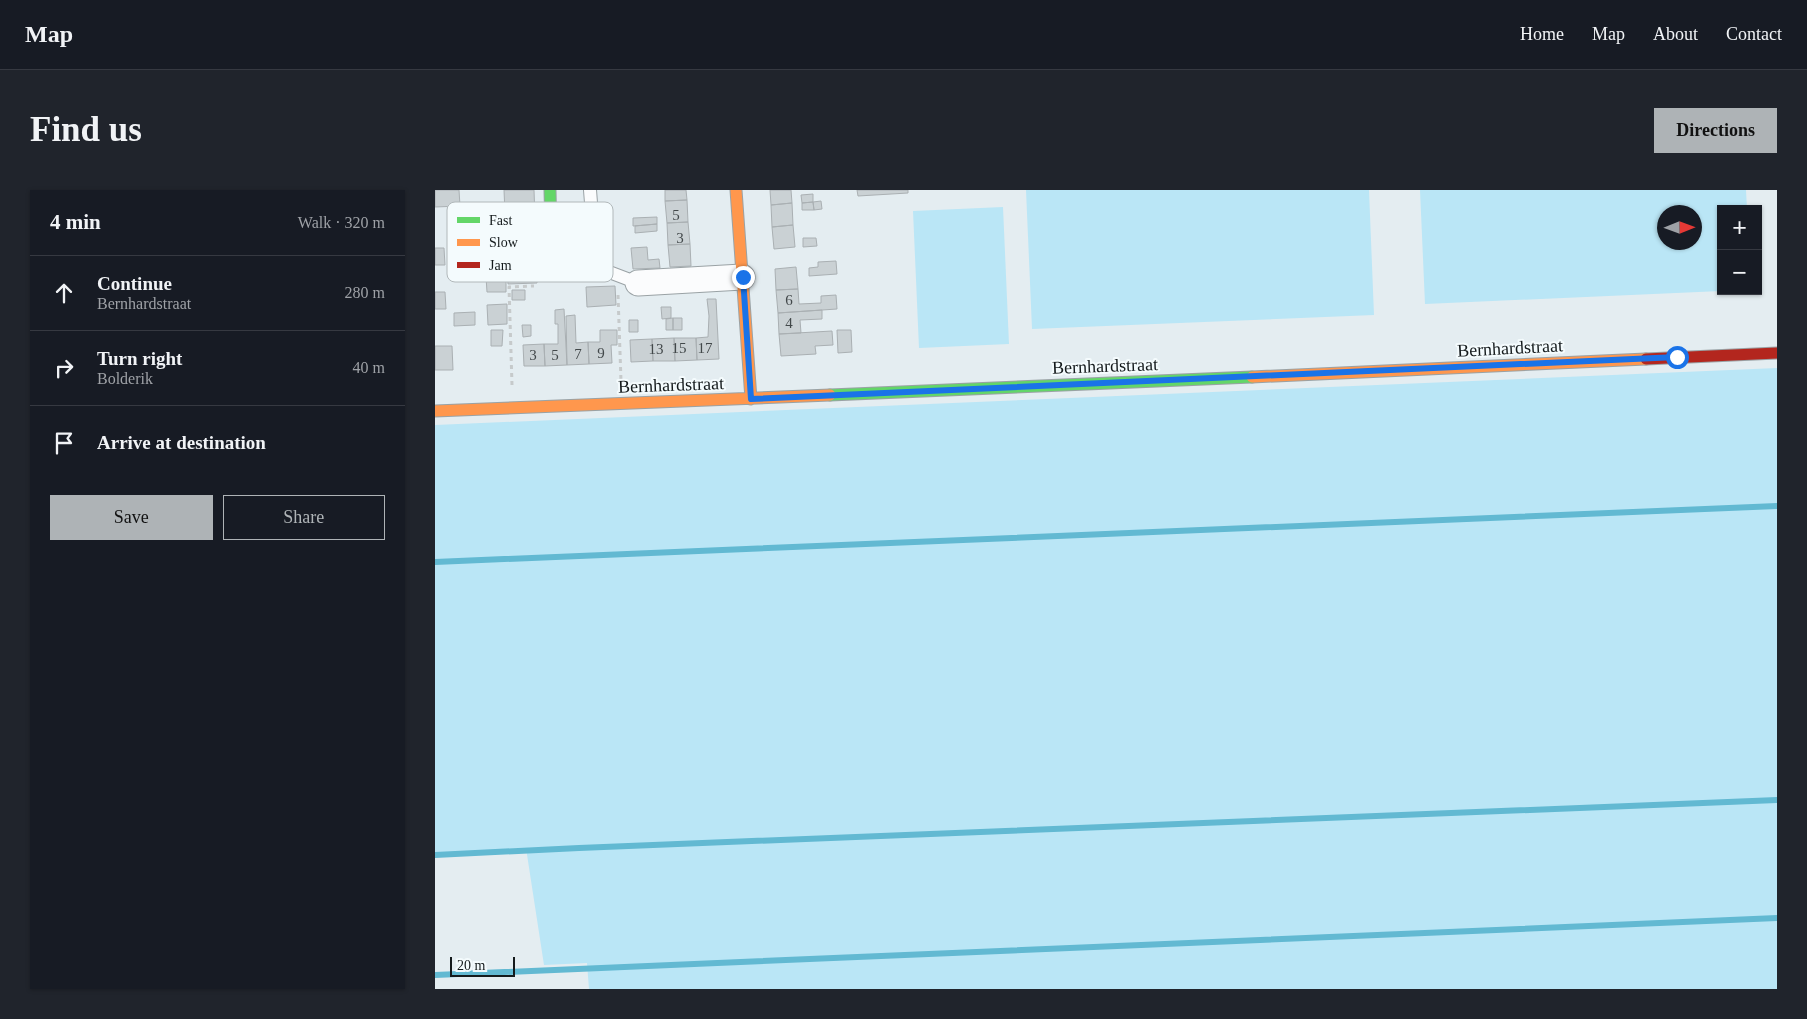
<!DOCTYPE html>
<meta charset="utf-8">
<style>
:root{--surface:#171b24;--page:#20242c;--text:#f1f3f6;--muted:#9ea1a6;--line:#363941;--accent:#aeb3b6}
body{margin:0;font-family:Georgia,serif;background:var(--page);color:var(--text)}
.controls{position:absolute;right:15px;top:15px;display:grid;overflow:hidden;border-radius:0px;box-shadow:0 1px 4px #0004}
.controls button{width:45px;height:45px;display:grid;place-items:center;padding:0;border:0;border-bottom:1px solid var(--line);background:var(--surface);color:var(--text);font:25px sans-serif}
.compass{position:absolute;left:1222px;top:15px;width:45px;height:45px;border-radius:50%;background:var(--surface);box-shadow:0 1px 4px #0004;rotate:89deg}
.scale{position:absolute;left:15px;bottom:12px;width:65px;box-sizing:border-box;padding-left:5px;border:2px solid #141a1c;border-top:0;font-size:14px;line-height:18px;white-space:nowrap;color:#141a1c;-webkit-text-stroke:4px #f4fbfd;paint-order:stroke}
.stop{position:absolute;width:15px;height:15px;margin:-11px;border:4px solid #1a73e8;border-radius:50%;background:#fff}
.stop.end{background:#1a73e8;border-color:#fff;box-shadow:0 1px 5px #0008}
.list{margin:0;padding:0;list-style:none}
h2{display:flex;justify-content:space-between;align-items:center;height:65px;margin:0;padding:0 20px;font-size:21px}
h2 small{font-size:16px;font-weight:400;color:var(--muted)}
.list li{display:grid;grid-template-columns:32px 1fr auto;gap:15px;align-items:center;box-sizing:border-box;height:75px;padding:0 20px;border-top:1px solid var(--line)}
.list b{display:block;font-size:19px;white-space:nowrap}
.list p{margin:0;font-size:16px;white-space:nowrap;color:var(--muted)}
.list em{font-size:16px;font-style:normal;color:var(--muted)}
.actions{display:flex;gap:10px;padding:15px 20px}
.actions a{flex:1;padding:11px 0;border:1px solid var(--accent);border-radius:0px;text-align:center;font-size:18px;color:var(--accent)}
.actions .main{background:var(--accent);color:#111}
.icon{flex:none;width:28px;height:28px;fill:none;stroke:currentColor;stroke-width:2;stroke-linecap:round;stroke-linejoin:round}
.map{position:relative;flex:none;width:1342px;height:799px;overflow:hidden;border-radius:0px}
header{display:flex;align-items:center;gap:30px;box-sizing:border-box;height:70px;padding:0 25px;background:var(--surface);border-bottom:1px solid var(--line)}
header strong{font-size:24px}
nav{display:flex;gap:28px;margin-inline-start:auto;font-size:18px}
.intro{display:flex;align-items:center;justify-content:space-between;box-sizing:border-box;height:120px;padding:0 30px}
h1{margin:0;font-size:35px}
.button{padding:12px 22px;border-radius:0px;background:var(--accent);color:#111;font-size:18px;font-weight:700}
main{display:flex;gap:30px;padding:0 30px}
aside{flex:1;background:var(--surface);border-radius:0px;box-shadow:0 1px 4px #0004}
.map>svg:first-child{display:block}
.green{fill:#bae6f6;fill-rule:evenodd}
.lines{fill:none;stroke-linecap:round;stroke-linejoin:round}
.stream{stroke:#62b9d2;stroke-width:6}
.building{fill:#cad1d4;stroke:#aab0b3}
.lane-casing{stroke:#9aa2a5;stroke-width:14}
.street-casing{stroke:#9aa2a5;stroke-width:27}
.fast-casing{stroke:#9aa2a5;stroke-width:13}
.slow-casing{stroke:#9aa2a5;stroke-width:13}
.jam-casing{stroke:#9aa2a5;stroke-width:13}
.path{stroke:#c6cacb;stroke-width:3;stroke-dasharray:4 4;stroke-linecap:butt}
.lane{stroke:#fbfcfd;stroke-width:12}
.street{stroke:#fbfcfd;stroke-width:25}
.fast{stroke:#63d668;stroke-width:11}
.slow{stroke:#ff974d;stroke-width:11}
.jam{stroke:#b3261e;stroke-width:11}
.route{stroke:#1a73e8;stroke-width:6}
.labels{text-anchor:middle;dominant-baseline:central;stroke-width:4;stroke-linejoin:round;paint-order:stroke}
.number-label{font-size:15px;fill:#42484a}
.street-label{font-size:18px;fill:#141a1c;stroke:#f4fbfd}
.key{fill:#f4fbfd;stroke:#b1b8ba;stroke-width:1}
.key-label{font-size:14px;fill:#141a1c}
</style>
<header>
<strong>Map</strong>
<nav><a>Home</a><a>Map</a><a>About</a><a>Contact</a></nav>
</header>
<div class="intro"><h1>Find us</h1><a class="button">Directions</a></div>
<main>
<aside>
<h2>4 min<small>Walk · 320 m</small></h2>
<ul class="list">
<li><svg class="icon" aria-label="ahead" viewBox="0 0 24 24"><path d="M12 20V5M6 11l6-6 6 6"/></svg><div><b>Continue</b><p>Bernhardstraat</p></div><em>280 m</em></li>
<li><svg class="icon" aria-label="right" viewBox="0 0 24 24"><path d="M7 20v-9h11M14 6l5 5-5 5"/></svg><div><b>Turn right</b><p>Bolderik</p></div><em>40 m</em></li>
<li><svg class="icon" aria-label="arrive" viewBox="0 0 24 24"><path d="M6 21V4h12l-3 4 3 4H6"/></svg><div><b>Arrive at destination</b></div></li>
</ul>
<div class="actions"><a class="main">Save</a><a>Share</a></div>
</aside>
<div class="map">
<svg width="1342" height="799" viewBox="0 0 1342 799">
<rect width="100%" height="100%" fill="#e4edf1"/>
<path class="green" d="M591 0H934L939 125 597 139Z
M985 0H1311L1312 19H1286V101L990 114ZM1230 22H1260V52H1230Z
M568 17 574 154 484 158 478 21Z
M1342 178V799H154L152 773 109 775 91 658 0 663V235Z"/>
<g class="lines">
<path class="stream" d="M0 372 1342 316
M0 665 144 658 1342 610
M0 785 1342 728"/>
</g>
<path class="building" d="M0 0H24L25 16 0 17Z
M69 0H99L100 29H96L97 59H101L102 93 73 94Z
M230 0H251L252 10 230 11Z
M335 0H356L357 13 336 15Z
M422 0H473V3L423 6Z
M378 4V12L367 13 366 5Z
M252 10 253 32 232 33 230 11Z
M386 11 387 19 379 20 378 12Z
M378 12 379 20H367V13Z
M357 13 358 35 337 37 336 15Z
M222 27V34L198 36V28Z
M253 32 255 54 233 55 232 33Z
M222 34V41L200 43V36Z
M358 35 360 57 339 59 337 37Z
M368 48H381L382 56 368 57Z
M255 54 256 76 235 77 233 55Z
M212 57 213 70 224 69 225 78 198 79 196 58Z
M0 58H9L10 75H0Z
M401 71 402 84 374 86V78L383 77V72Z
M361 77 363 99 341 100 340 79Z
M71 86V102H52L51 87Z
M180 96 181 115 152 117 151 97Z
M363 99 364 114 386 113V106L401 105 402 119 343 123 341 100Z
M77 100H90V110H77Z
M0 102H10L11 119H0Z
M272 109H281L284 169 262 170 261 148 273 147 274 126Z
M72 114V134L53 135 52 115Z
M226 117H236V128L227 129Z
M129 119 132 175 110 176 109 154H123V134H120V120Z
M387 120V129L365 130 366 143 344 144 343 123Z
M40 122V135L19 136V123Z
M140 125 141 153 153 152 154 174 132 175 131 126Z
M238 128V140H231V129Z
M238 128H247V140H238Z
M194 130H203V142H194Z
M87 135H96V146L88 147Z
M56 140H68L67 156H56Z
M165 140H182V155H176L177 173 154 174 153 152H165Z
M402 140H416L417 162 403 163Z
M397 141 398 155 380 156 381 164 346 166 344 144Z
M239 148H261L262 170 240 171Z
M239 148 240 171H218L217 149Z
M217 149 218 171 196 172 195 150Z
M109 154 110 176H89L88 155Z
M0 156H17L18 180H0Z"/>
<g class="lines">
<defs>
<path id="lane" d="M155 0 161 77 203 93"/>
<path id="street" d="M203 93 307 87"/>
<path id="fast" d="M115 0 117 79 161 77
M395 205 817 187"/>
<path id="slow" d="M301 0 316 209
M817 187 1211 169
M0 221 395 205"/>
<path id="jam" d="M1211 169 1342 163"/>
</defs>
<use href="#lane" class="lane-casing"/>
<use href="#street" class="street-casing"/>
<use href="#fast" class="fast-casing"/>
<use href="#slow" class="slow-casing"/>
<use href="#jam" class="jam-casing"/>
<path class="path" d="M183 105 186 191
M77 195 74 97 99 96"/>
<use href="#lane" class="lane"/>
<use href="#street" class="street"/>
<use href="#fast" class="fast"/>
<use href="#slow" class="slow"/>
<use href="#jam" class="jam"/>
</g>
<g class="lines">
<path class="route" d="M308 87 316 209 1242 167"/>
</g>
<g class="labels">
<g class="number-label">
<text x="241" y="25">5</text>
<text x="245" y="48">3</text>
<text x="354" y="110">6</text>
<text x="354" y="133">4</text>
<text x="244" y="158">15</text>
<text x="270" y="158">17</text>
<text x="221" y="159">13</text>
<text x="166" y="163">9</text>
<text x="143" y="164">7</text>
<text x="98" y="165">3</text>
<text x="120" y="165">5</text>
</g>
<g class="street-label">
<text transform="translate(1075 158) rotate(-3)">Bernhardstraat</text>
<text transform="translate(670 176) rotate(-2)">Bernhardstraat</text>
<text transform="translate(236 195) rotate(-2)">Bernhardstraat</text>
</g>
</g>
<rect x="12" y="12" width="166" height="80" rx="8" class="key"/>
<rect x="22" y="27" width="23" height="6" fill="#63d668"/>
<rect x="22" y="49" width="23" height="7" fill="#ff974d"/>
<rect x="22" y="72" width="23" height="6" fill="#b3261e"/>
<g class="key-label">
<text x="54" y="35">Fast</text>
<text x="54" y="57">Slow</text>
<text x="54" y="80">Jam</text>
</g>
</svg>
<div class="controls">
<button>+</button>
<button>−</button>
</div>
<svg class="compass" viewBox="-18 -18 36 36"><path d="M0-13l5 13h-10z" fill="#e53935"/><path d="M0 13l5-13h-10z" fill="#9ea1a6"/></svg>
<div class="scale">20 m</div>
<div class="stop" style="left:1242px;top:167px"></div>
<div class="stop end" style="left:308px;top:87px"></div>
</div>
</main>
